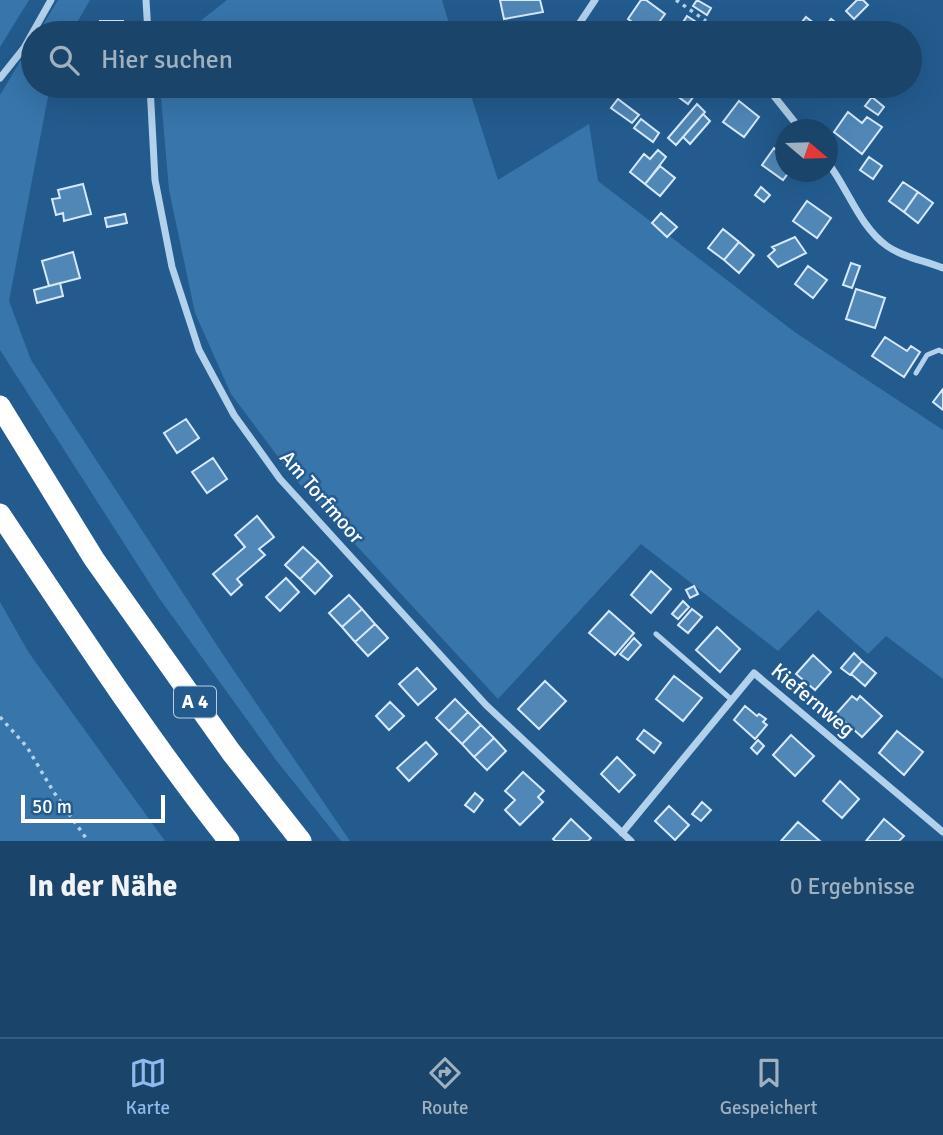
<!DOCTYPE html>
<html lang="de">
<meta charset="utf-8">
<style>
:root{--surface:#1a446a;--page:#274e72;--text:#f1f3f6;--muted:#9fb0c1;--line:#385c7e;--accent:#90b9f0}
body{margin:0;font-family:Signika,sans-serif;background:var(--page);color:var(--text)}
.compass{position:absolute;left:775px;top:119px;width:63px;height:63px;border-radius:50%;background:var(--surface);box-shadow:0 7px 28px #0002;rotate:109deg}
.scale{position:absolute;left:21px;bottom:18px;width:144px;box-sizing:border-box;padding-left:7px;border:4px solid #fff;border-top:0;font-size:19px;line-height:24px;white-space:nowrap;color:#fff;-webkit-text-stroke:5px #235b8e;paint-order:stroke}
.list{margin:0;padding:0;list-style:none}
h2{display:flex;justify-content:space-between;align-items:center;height:91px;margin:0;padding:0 28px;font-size:30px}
h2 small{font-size:23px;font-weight:400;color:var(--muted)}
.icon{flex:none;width:38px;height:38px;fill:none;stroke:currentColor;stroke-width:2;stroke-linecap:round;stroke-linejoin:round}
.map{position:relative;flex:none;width:943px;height:841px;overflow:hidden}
.search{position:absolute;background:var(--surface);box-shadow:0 7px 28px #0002;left:21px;right:21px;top:21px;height:77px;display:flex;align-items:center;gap:18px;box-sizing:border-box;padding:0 24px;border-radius:38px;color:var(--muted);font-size:26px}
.sheet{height:196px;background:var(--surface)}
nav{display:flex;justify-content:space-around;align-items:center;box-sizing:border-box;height:98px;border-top:2px solid var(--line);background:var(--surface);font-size:19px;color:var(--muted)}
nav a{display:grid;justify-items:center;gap:4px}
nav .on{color:var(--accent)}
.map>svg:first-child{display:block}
.green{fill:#3775ab}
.building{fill:#5087b7;stroke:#d7e9f9;stroke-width:2}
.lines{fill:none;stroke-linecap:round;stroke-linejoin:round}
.path{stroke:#b2d1ec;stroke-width:3.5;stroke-dasharray:3.5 5;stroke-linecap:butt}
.lane{stroke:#b2d1ec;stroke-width:5}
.street{stroke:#b2d1ec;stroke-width:7}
.highway{stroke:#fff;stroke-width:21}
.labels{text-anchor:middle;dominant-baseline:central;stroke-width:5;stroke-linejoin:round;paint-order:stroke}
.shield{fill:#235b8e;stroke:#bdcedd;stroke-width:2}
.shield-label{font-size:19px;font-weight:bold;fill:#fff}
.street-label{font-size:21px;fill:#fff;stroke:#235b8e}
</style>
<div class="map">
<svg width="943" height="841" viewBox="0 0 943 841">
<rect width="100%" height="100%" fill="#235b8e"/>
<path class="green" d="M0 0H29L0 47Z
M58 0H90L71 33H38Z
M227 0H442L452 33H185Z
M33 40V86H50L9 301 31 360 224 656 350 841H341L276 760 159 598 0 350V95Z
M160 86H468L498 180 589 124 598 181 796 333 943 430V679L886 636 868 654 818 610 778 651 641 544 498 699 294 478 231 394 195 313 169 190Z
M0 602 29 653 165 841H0Z"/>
<path class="building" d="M500 0H540L543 12 504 19Z
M641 0H646L665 14 651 33H648L628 19Z
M697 0 711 8 707 15 693 6Z
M857 0H863L868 5 854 19 846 11Z
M687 16 701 25 696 33 682 24Z
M806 17 823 30 831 19 843 28 839 33H801L803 31 798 27Z
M100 21H123V33H100Z
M672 86H706L700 95 696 93 688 104 669 90Z
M872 97 884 107 878 115 865 106Z
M618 99 639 115 632 123 611 108Z
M739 101 759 117 744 137 723 122Z
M697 104 705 112 676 145 668 138Z
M848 112 862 123 867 117 882 127 862 154 834 132Z
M703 114 710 121 690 144 683 137Z
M641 119 659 133 653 142 634 128Z
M774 148 786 156V172H789L783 180 762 165Z
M658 150 666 157 645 184 630 172 644 154 650 159Z
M869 157 882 166 873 179 860 170Z
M660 166 675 178 660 196 645 184Z
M903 182 918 192 904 212 889 201Z
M83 184 91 214 64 221 63 213 56 215 52 199 60 198 58 190Z
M761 187 770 195 764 202 755 195Z
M918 192 933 203 918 223 904 212Z
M807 201 831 218 817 238 793 221Z
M661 213 677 227 667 237 652 223Z
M125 214 127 223 107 227 105 218Z
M723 229 739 242 724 260 708 248Z
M795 237 806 253 778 267 768 256 775 250 772 247Z
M739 242 754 255 739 273 724 260Z
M73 252 80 278 49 286 42 261Z
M851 263 860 266 852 288 843 285Z
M808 266 827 280 813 298 795 284Z
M60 283 63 296 37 303 34 290Z
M856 289 885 298 875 328 846 319Z
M885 337 907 351 911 346 920 352 904 377 872 356Z
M943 389V410L933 402Z
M186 419 199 438 177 453 164 433Z
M213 458 227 479 207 493 192 472Z
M257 516 274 537 259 549 265 555 237 579 242 585 231 595 213 574 245 547 235 535Z
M303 547 318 561 300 579 285 565Z
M318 561 332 576 315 594 300 579Z
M651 571 671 589 651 613 631 595Z
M286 578 299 592 280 611 266 597Z
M694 586 698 594 690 598 686 590Z
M349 595 362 609 342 627 329 613Z
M683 601 689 607 678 619 672 614Z
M362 609 375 624 355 642 342 627Z
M692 609 702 617 688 633 678 625Z
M609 611 634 633 615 655 589 633Z
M375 624 388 638 368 656 355 642Z
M717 627 740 649 720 672 696 650Z
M634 638 641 645 628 660 620 654Z
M854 653 862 661 850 675 841 668Z
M813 655 831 672 815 690 796 674Z
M862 661 876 673 865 686 851 674Z
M417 668 436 689 418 705 399 684Z
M674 676 702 698 683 721 656 699Z
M545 681 566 701 539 729 518 709Z
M852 696 857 700 860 696 882 716 862 737 836 714Z
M455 699 468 712 449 731 436 718Z
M390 702 404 716 389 730 376 716Z
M745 706 757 716 759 714 766 719 763 722 767 725 755 739 734 720Z
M468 712 481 725 462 744 449 731Z
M481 725 494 738 474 757 462 744Z
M644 730 661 743 654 753 637 739Z
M897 731 923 752 904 775 879 753Z
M791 735 814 756 795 776 773 755Z
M494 738 506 751 487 770 474 757Z
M758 740 764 746 757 754 751 748Z
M426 742 437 754 409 781 397 768Z
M617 757 635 775 619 792 601 774Z
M523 772 544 791 538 797 543 802 520 825 505 810 515 800 505 791Z
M840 781 859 799 842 818 823 801Z
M475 793 483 800 474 812 465 805Z
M702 802 711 810 701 821 692 814Z
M669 806 689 825 675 840 655 821Z
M571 819 591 838 588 841H555L553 839Z
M884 819 904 836 899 841H866Z
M798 822 820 841H781Z"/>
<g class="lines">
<path class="path" d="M676 0 706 21
M0 717 27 747 53 791 88 841"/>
<path class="lane" d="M916 373 927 355 939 350 943 352
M656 634 732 700"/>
<path class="street" d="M146 0 148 33
M717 28 722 33
M573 33 595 0
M0 78 24 48 51 0
M150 86 155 180 172 267 199 350 234 415 280 479 486 705 631 841
M766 86 801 130
M828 163C848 189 860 227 887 246 902 257 926 261 943 268
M622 833 754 673 943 832"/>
<path class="highway" d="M0 406 94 559 231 752 301 841
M0 514C74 625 147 737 229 841"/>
</g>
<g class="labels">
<rect class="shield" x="174" y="686.5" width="42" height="31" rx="5"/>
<g class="shield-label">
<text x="195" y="702">A 4</text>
</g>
<g class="street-label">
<text transform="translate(322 497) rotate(49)">Am Torfmoor</text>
<text transform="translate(813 700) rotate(40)">Kiefernweg</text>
</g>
</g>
</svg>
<svg class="compass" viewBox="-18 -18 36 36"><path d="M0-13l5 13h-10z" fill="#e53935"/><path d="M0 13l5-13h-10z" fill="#9fb0c1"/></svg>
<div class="scale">50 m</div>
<div class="search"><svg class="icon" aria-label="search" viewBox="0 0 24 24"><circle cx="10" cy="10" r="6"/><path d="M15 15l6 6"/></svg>Hier suchen</div>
</div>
<section class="sheet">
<h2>In der Nähe<small>0 Ergebnisse</small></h2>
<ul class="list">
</ul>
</section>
<nav>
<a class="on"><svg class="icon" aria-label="map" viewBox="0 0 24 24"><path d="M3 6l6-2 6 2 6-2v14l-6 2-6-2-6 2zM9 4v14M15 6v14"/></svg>Karte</a>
<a><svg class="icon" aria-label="directions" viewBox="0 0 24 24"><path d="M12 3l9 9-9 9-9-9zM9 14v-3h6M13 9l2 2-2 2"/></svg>Route</a>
<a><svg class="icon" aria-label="saved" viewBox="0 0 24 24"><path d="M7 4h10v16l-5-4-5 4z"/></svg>Gespeichert</a>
</nav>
